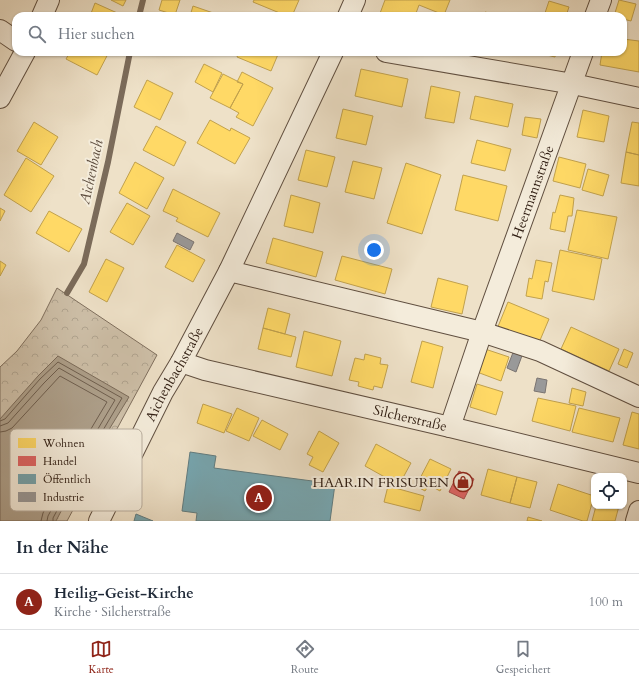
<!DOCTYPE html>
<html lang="de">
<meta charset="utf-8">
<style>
:root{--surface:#fff;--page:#f6f6f7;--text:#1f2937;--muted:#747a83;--line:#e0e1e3;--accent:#8f2418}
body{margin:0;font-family:Cardo,serif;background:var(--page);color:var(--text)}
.controls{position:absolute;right:12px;bottom:12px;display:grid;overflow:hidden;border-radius:8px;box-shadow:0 1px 3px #0004}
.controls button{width:36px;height:36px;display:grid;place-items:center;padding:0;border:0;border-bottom:1px solid var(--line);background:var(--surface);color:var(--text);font:20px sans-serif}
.you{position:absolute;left:374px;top:250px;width:14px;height:14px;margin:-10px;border:3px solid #fff;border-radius:50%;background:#1a73e8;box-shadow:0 0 0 6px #1a73e833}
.badge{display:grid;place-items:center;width:26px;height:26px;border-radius:50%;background:var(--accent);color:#fff;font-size:13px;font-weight:700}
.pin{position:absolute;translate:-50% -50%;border:2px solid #fff;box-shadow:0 1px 4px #0006}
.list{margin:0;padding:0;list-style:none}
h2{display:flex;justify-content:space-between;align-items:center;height:52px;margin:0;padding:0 16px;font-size:17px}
h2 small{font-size:13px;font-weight:400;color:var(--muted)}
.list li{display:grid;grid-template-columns:26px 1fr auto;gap:12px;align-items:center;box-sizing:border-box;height:56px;padding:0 16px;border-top:1px solid var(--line)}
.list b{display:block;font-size:15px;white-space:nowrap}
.list p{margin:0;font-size:13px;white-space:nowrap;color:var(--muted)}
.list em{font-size:13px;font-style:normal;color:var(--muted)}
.icon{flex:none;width:22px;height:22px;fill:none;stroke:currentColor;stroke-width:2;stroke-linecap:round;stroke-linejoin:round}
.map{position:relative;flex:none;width:639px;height:521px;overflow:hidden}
.search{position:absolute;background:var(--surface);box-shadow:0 1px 3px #0004;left:12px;right:12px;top:12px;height:44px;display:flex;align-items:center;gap:10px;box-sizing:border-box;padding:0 14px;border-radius:12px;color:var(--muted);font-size:15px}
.sheet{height:108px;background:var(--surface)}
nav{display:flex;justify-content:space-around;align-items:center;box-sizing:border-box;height:56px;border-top:1px solid var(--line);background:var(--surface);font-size:11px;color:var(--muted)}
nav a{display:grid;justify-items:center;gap:2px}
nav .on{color:var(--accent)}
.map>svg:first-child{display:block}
.forest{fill:url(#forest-crowns);stroke:#7f6f5e}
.water{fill:#ad9f8a;stroke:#7b6b5a}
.homes{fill:#ffd966;stroke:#c1a14d}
.shops{fill:#e06666;stroke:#ab504d}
.public{fill:#76a5af;stroke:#617c80}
.industry{fill:#999;stroke:#7a7471}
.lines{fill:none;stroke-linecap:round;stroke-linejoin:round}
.shore{stroke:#6e5e4e;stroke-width:1}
.stream{stroke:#7b6b5a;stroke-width:6}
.minor-casing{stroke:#604f40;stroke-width:22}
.minor{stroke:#f4ecdb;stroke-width:20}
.labels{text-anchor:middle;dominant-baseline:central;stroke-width:4;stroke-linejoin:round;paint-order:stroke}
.street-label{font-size:14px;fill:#301e13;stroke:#f4ecdb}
.poi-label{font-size:14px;fill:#301e13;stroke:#f4ecdb;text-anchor:end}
.water-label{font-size:15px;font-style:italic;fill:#5c4b3d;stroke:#f4ecdb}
.key{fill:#f4ecdb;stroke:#b9ae9f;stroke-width:1}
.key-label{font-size:11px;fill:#301e13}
</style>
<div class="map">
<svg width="639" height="521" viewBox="0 0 639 521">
<defs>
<pattern id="forest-crowns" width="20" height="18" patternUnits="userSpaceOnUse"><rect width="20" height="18" fill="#cec0a9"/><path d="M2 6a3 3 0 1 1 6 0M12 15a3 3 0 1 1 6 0" fill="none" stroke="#b1a591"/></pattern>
</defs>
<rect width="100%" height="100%" fill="#eee1c8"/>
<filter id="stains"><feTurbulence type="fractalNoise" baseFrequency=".005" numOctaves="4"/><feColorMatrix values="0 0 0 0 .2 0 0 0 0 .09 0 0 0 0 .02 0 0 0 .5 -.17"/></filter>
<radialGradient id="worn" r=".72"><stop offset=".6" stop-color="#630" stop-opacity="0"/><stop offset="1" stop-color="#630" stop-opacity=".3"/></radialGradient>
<path class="forest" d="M57 288 157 355 67 521H0V367L17 351 41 320Z"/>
<path class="water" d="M58 356 129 397 73 488 56 521H0V419L38 376Z"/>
<path class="homes" d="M111 0H126L123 6Z
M162 0H180L175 15 159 10Z
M254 0H299L292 16H287L253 2Z
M385 0H450L444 15 419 5 415 16H379Z
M619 0 636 4 631 21 623 19V16H614Z
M549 1 569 7 566 16H544Z
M95 3 124 16H90Z
M193 6 222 16H190Z
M485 12 500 16H484Z
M623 39 639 41V72L600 65 602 52H623Z
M70 52H109L97 75 66 59Z
M239 52H279L271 71 237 57Z
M535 52H556L555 57Z
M204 64 222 73 213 92 195 82Z
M361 69 408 79 402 107 355 96Z
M242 72 273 88 253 126 236 117 239 113 230 108 243 84 237 82Z
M223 74 243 84 230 108 210 98Z
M147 80 173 93 160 120 134 107Z
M431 86 460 92 454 123 425 118Z
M475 96 513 104 508 127 470 119Z
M343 109 373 116 366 145 336 138Z
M583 110 609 116 604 142 577 137Z
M525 117 541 119 537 138 522 135Z
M210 120 230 131 231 128 250 138 235 164 197 143Z
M34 122 58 137 41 165 17 151Z
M632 122 639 123V155L626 152Z
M156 126 186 142 174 166 143 150Z
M477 140 511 149 505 171 471 163Z
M306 150 335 157 327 187 298 180Z
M626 152 639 155V186L621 183Z
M559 157 586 164 580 188 553 181Z
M26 158 54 176 31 212 4 195Z
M353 161 382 168 374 199 345 192Z
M135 162 164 178 147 209 119 193Z
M406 163 441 175 422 234 387 223Z
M588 169 609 175 603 196 582 190Z
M463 175 507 186 498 221 455 210Z
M173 189 220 213 208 237 176 221 178 218 163 211Z
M291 195 320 203 313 233 284 226Z
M560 195 574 198 572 216H568L565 232 550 229 553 212 555 213Z
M127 203 150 216 133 245 110 232Z
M0 208 5 211 0 221Z
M577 210 617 217 608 259 568 250Z
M49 211 82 229 69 252 36 233Z
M273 238 323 252 316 277 266 263Z
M177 245 205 260 193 282 165 267Z
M560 250 602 259 594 300 552 291Z
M342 256 392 269 385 294 335 280Z
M106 259 124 268 107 302 89 292Z
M536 260 552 263 548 282 545 281 542 299 526 296 529 278 532 279Z
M0 261 6 265 0 276Z
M438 278 468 286 462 314 431 307Z
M508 302 549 319 538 345 497 329Z
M268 308 290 314 285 334 263 328Z
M571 327 619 349 609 371 561 349Z
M263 328 296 337 291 357 258 349Z
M304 331 341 341 332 376 296 367Z
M422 341 443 347 433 388 411 382Z
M485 349 509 357 501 381 477 372Z
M624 349 633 353 627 368 618 364Z
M365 354 381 358 380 364 388 365 382 388 374 386 373 390 358 386 359 382 349 380 355 358 364 360Z
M477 384 503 392 496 415 470 407Z
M572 388 586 392 583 406 569 403Z
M538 398 576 406 570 431 532 421Z
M203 404 232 414 224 433 197 423Z
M237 408 259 418 249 441 226 431Z
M579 408 620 418 613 442 572 432Z
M632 412 639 414V449L623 445Z
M262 420 288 434 280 450 253 436Z
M319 431 339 443 323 472 309 465 313 457 307 454Z
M376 444 411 463 399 485 365 466Z
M430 459 451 469 440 491 429 485 425 491 416 486Z
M488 469 517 477 510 503 481 495Z
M517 477 537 482 530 508 510 503Z
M558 484 594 496 587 521H583L550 510Z
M388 486 424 496 420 511 384 502Z
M596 506H619L615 521H592Z
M528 517 542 521H527Z"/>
<path class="shops" d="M459 471 474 479 464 499 449 492Z"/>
<path class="public" d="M190 452 216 456 214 468 335 484 330 521H196L197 513 182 511Z
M136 514 153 521H134Z"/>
<path class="industry" d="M177 233 194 242 190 250 173 241Z
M514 350 523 353 516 372 507 368Z
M537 378 547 380 545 393 534 391Z"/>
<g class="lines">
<path class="shore" d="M0 421 5 419 40 379 58 362 122 398 70 486 53 518V521
M0 426 8 423 44 383 59 368 115 400 66 483 48 516 47 521
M0 432 6 431 12 428 60 376 107 402 60 481 43 513 41 521"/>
<path class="stream" d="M139 16 143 0
M67 293 84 264 108 162 130 52"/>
<defs>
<g id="minor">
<path d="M42 16 49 0"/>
<path d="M348 16 355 0"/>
<path d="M595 16 601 0"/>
<path d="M0 30 16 41"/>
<path d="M386 52 573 84 639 98"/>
<path d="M0 98 25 52"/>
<path d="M229 271 482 332 540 351 639 397"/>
<path id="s1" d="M181 362 205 370 450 427 639 473"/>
<path id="s2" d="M450 427 482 332 583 52"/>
<path id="s3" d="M99 521 163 392 181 362 229 271 333 52"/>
<path d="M636 521 639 511"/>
</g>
</defs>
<use href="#minor" class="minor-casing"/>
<use href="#minor" class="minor"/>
</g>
<defs>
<symbol id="shop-ring" viewBox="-11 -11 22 22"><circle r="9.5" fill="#f4ecdb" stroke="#8f2418" stroke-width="1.5"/><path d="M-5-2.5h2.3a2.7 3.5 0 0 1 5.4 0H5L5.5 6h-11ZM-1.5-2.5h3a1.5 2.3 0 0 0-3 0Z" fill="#8f2418"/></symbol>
</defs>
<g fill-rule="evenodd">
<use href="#shop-ring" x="452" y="471" width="22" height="22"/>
</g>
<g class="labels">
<g class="street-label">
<text stroke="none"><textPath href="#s2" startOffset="249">Heermannstraße</textPath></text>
<text stroke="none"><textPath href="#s3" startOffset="165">Aichenbachstraße</textPath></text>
<text stroke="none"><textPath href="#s1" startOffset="236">Silcherstraße</textPath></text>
</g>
<g class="poi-label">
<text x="449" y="482">HAAR.IN FRISUREN</text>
</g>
<g class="water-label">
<text transform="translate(91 172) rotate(-78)">Aichenbach</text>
</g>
</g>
<rect x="10" y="429" width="132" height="82" rx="6" class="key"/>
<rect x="18" y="438" width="18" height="10" fill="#ffd966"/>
<rect x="18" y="456" width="18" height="10" fill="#e06666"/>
<rect x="18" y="474" width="18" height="10" fill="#76a5af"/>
<rect x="18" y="492" width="18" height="10" fill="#999"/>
<g class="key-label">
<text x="43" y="447">Wohnen</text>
<text x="43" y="465">Handel</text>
<text x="43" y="483">Öffentlich</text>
<text x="43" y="501">Industrie</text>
</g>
<rect width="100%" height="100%" filter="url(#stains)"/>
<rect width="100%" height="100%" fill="url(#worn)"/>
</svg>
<div class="controls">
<button><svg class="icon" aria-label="locate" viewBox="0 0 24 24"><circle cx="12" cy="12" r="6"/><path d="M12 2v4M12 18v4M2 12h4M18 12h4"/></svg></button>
</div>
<div class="you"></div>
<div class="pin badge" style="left:259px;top:498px">A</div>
<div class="search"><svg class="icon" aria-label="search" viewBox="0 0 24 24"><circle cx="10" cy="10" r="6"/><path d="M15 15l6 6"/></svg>Hier suchen</div>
</div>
<section class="sheet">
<h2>In der Nähe<small></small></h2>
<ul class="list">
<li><span class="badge">A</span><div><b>Heilig-Geist-Kirche</b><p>Kirche · Silcherstraße</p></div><em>100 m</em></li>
</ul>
</section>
<nav>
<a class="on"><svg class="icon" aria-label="map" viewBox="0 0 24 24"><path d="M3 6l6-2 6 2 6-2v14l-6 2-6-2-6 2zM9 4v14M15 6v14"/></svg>Karte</a>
<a><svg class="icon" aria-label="directions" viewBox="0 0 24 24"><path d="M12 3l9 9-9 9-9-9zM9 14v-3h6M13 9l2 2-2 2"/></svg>Route</a>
<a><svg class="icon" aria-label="saved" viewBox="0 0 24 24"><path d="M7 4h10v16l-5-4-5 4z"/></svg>Gespeichert</a>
</nav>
